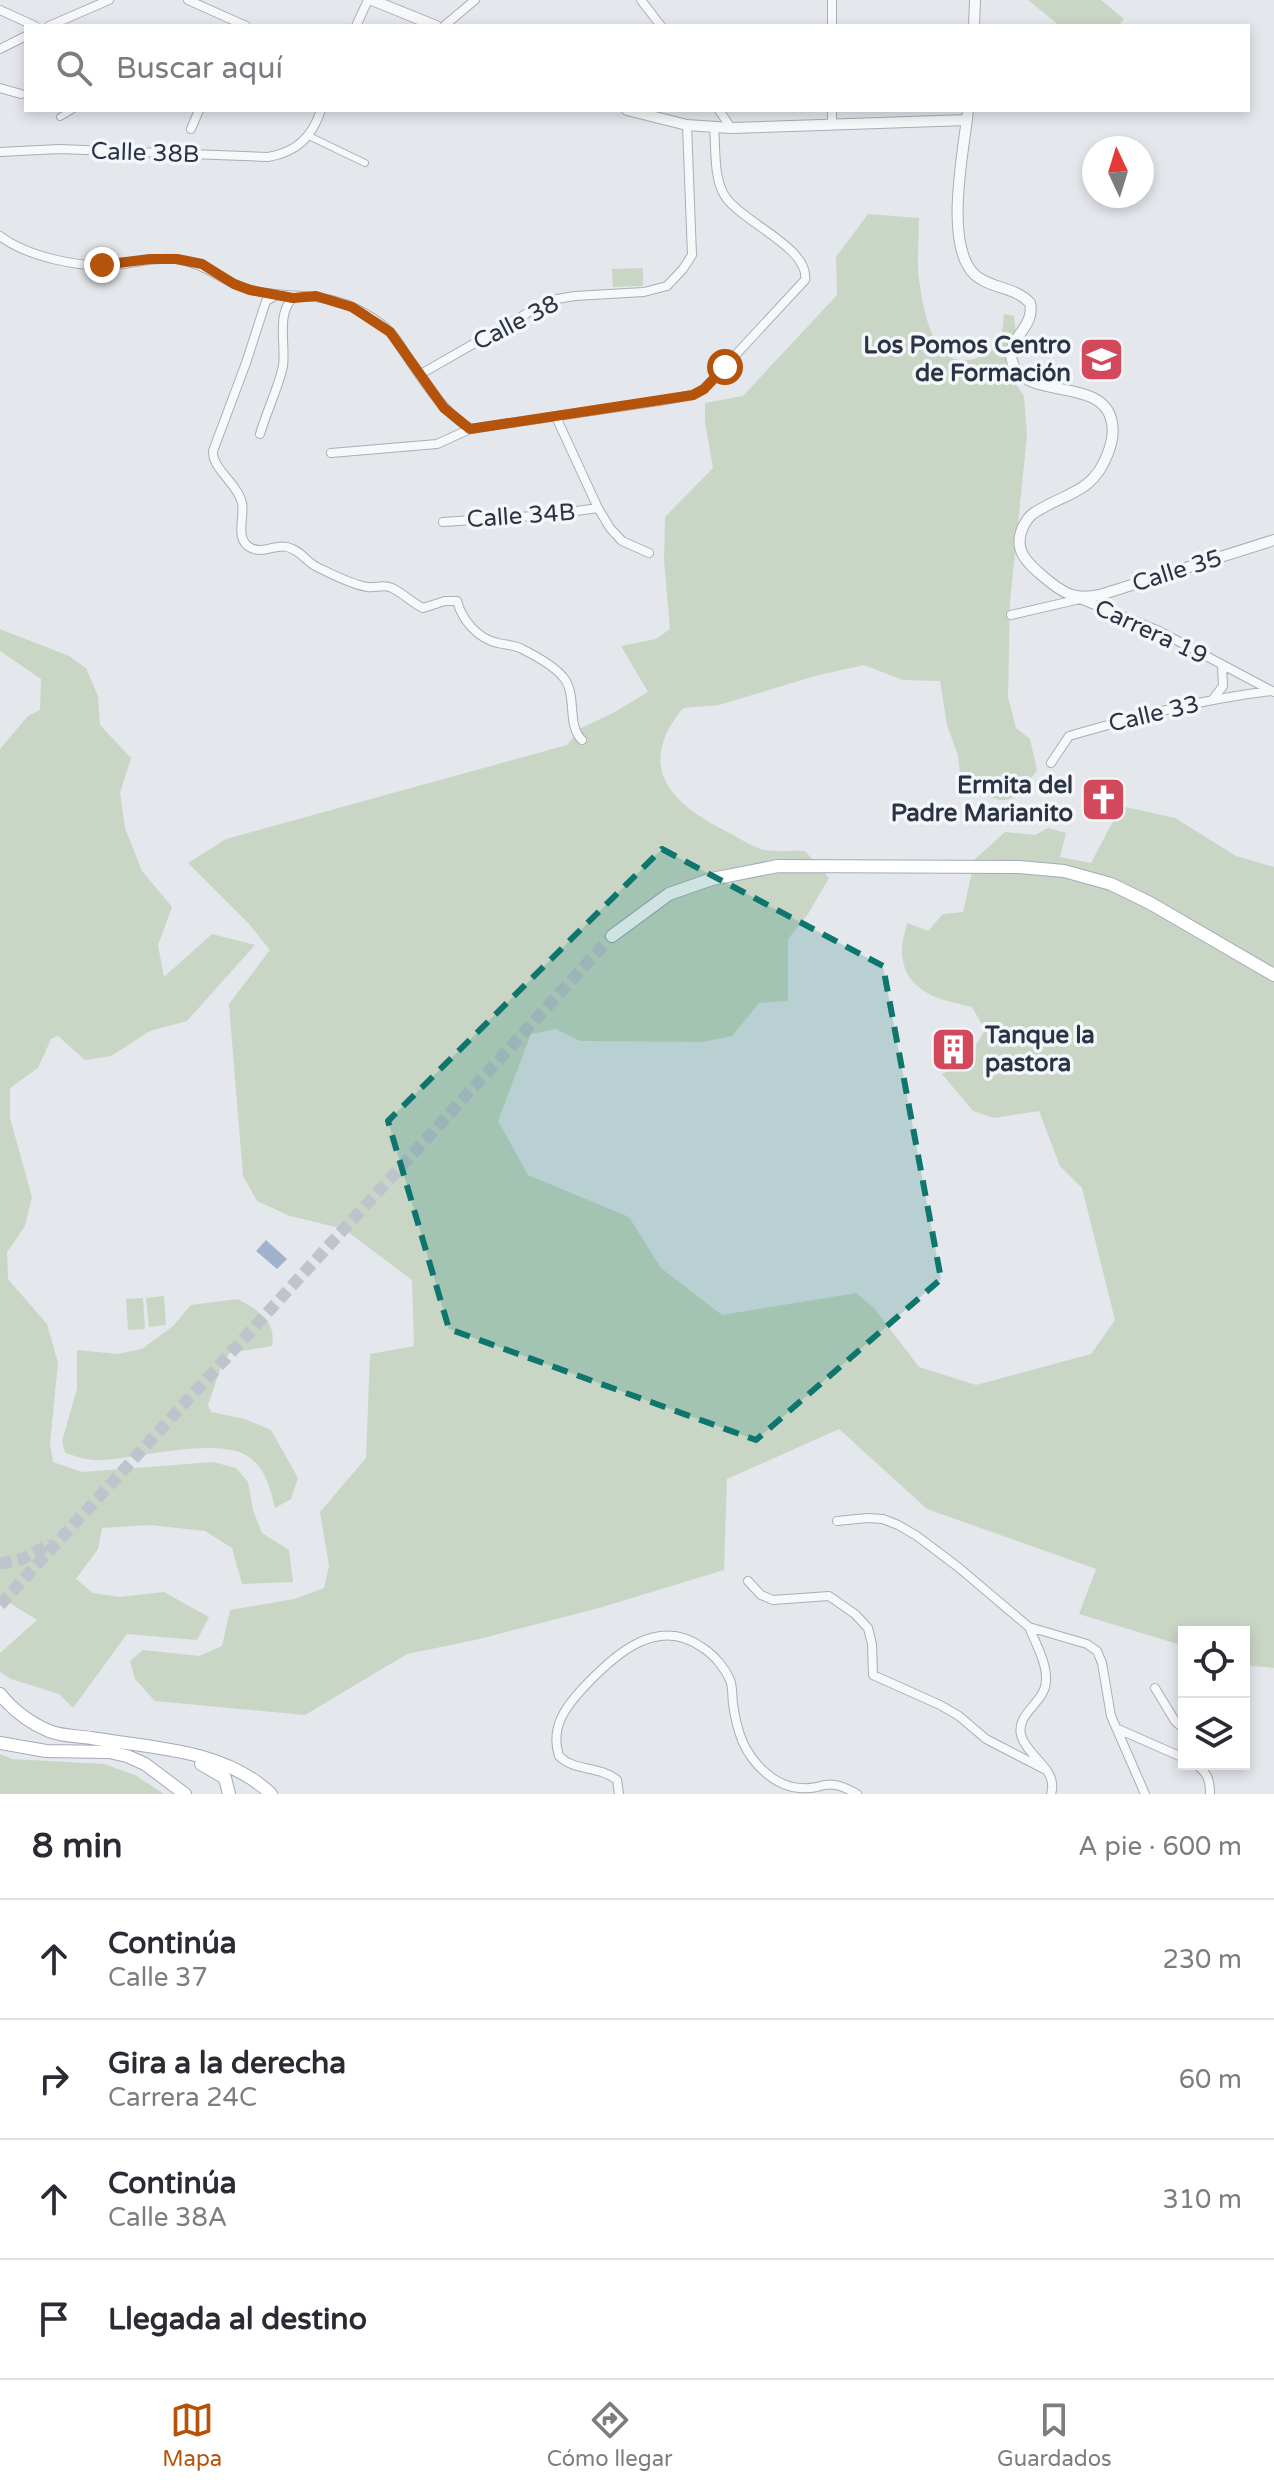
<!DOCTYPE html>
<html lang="es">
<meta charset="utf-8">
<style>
:root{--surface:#fff;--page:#f2f2f3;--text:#2b2b33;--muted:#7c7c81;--line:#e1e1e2;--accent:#b45309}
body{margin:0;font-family:"Varela Round",sans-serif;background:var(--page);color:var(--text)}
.controls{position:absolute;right:24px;bottom:24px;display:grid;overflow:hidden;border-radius:0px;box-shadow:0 4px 12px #0003}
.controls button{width:72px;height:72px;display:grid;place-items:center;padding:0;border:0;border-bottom:2px solid var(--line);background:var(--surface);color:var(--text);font:40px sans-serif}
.compass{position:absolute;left:1082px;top:136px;width:72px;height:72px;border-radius:50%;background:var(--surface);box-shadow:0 4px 12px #0003;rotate:356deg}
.stop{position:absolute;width:24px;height:24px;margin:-18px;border:6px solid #b45309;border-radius:50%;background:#fff}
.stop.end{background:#b45309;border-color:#fff;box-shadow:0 2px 8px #0008}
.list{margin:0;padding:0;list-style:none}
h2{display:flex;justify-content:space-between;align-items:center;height:104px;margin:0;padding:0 32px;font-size:34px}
h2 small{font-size:26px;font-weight:400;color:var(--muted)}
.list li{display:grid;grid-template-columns:52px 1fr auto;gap:24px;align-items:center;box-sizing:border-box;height:120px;padding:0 32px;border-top:2px solid var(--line)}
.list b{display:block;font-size:30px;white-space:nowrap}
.list p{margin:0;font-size:26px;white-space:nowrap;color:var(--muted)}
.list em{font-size:26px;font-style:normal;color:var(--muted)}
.icon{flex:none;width:44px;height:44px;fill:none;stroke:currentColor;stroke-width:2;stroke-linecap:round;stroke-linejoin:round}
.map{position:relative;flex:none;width:1274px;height:1794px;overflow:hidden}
.search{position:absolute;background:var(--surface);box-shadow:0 4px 12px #0003;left:24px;right:24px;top:24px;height:88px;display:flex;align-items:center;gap:20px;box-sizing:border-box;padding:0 28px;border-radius:0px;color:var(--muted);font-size:30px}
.sheet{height:584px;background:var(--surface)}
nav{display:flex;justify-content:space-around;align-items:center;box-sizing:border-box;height:112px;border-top:2px solid var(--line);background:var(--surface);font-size:22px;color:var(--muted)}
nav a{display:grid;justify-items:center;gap:4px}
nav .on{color:var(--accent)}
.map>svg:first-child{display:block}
.green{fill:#c9d6c5}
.water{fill:#9fb4cc}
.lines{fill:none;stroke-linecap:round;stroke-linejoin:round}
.primary-tunnel{stroke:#bfc3cb;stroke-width:12;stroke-dasharray:12 6;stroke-linecap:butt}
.pedestrian-casing{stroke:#a9aeb7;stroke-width:8}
.minor-casing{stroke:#a9aeb7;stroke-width:10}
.tertiary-casing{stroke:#a9aeb7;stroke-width:12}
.primary-casing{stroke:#a3abb8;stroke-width:14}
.pedestrian{stroke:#f7f8fa;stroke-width:6}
.minor{stroke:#f7f8fa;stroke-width:8}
.tertiary{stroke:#f7f8fa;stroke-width:10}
.primary{stroke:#fff;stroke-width:12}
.route{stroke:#b45309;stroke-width:10}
.marked{fill:#0f766e;fill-opacity:0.2;stroke:#0f766e;stroke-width:6;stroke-dasharray:16 10;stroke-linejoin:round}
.labels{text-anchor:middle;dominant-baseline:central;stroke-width:7;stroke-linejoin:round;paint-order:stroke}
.street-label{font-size:24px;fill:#2b3445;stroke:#f4f6f9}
.poi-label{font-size:24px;font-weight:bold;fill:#2b3445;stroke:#f4f6f9;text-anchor:end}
</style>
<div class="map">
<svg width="1274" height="1794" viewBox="0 0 1274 1794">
<rect width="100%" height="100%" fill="#e4e7ec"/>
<path class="green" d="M1028 0H1101L1124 19 1118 26H1060Z
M868 214 919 218C919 240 916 265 920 286 927 336 946 389 1001 343L1004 314 1014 316 1016 333 1006 363 1010 376 1024 396 1027 435 1010 602 1008 697 1016 728 1030 739 1037 770C1006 814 1003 802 961 783L958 755 947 725 940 681 903 680 864 665 815 676 719 705 683 708C637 764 667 801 722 829 735 835 748 845 761 849 774 853 792 850 805 851L829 878 808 914 788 939V1001L759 1003 732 1036 703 1042 580 1041 556 1029 531 1034 498 1121 528 1175 629 1217 661 1268 722 1315 856 1293 874 1308 919 1367 976 1385 1091 1354 1115 1320 1082 1188 1060 1166 1039 1111 994 1118 973 1111 942 1074 966 1062 985 1030 972 1007C941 1000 905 993 902 954 901 945 905 932 907 923L928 931 943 914 963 912 975 859 1005 832 1035 835 1048 828 1066 833 1060 857 1091 863 1121 806 1175 818 1236 856 1274 867V1668L1244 1665V1632H1184V1646L1079 1614 1096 1569 927 1509 839 1429 727 1479 724 1570 599 1608 475 1640 407 1654 305 1715 155 1701 135 1679 130 1661 143 1650 199 1656 222 1646 230 1610 294 1599 324 1588 329 1566 320 1512 366 1458 370 1354 414 1346 412 1280 344 1229 290 1216 257 1201 243 1176 229 1004 270 950 249 924 188 863 226 839 567 745 581 728 613 713 648 692 621 646 656 639 670 629 664 560 665 517 713 468 705 422V403L743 396 837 295 836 257Z
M643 268V286L613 287 612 269Z
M0 629 69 656 86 668 98 696 100 725 131 758 120 793 125 828 142 871 172 907 158 945 164 977 212 934 255 945 187 1021 150 1031 111 1056 85 1060 58 1036 51 1039 38 1068 10 1088V1118L32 1197 25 1226 7 1252 8 1279 47 1324 58 1363 50 1444 53 1462 82 1472 213 1462 236 1468 248 1482 253 1510 262 1533 289 1550 293 1582 242 1584 232 1548 205 1531 150 1525 102 1528 98 1549 76 1579 93 1593 119 1597 164 1592 209 1617 197 1640 127 1634 73 1708 59 1694 11 1679 0 1672V1653L37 1620 0 1597V749L28 716 40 710 41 679 0 651Z
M164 1296 166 1325 149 1327 146 1298Z
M143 1298 145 1329 128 1330 126 1299Z
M238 1299C257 1310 277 1320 272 1346L230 1353 221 1367 208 1405 211 1412 245 1419 271 1430 298 1478 291 1499 275 1508C271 1492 267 1474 255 1462 228 1431 134 1461 96 1460 85 1460 75 1456 65 1453L62 1441 77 1389V1350L118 1354 142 1349 173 1326 191 1305Z
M0 1754 12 1759 104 1764 135 1775 164 1794H0Z"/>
<path class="water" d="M266 1240 287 1259 277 1269 256 1251Z"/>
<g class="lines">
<path class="primary-tunnel" d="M0 1564 22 1559 51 1544
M0 1605 612 936"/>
<defs>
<path id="pedestrian" d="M60 117 72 110
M309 136 365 163"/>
<path id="minor" d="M188 0 246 26
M641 0 661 26
M832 0V26
M0 10 35 26
M49 26 109 0
M356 26 368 0
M444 26 475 0
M0 49 26 36
M0 88 21 94
M719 110 731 128
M832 110V124
M191 129 199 110
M0 152 59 149 268 157C297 152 312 137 321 110
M0 236C28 257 80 268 115 265 136 263 154 257 175 259 206 263 221 281 248 289 281 299 316 292 348 305 362 311 379 321 389 331 398 339 404 352 410 361 427 387 444 411 470 429
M279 294 266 301 246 363 213 451C212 469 238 484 242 503 245 517 234 540 251 548 264 554 275 544 287 547 302 551 305 561 317 567 332 574 352 585 368 587 376 588 384 584 392 588 403 593 412 603 423 608L445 601H457C462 620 478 639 498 643 506 645 515 645 522 649 534 655 554 666 563 677 578 694 566 725 582 740
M419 375 538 307 557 299 575 296 644 292 667 286 683 269 692 255 687 125
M556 417 598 508 610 528 622 541 649 553
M260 434C266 413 279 386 283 366 286 345 276 313 293 298
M331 453 437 444 470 429 659 401 693 395 704 389 805 280C810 249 745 223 727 199 713 182 716 148 714 127
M443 522 548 515 598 508
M1011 615 1080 599 1159 631 1274 692
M1213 699 1223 686 1222 666
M1051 763 1069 736C1135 717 1202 699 1271 691
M837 1521 867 1518 883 1519 898 1525 917 1536 958 1567 1029 1627 1087 1644 1097 1651 1102 1663 1111 1716 1145 1794
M748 1581 761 1595 773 1600 829 1596 855 1614 868 1628 872 1644 873 1675 940 1705 959 1716 986 1739 1044 1769
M1029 1627C1035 1642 1047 1663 1046 1680 1046 1703 1016 1712 1021 1735 1027 1757 1059 1769 1051 1794
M1155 1688 1175 1721 1184 1729
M1118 1729 1184 1758
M1195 1764C1207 1772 1210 1779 1210 1794
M619 1794 617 1780C598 1765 575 1772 559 1756 550 1728 565 1707 584 1687 615 1654 658 1615 703 1648 714 1655 725 1668 730 1680 733 1687 732 1697 733 1704 737 1732 744 1754 766 1773 781 1786 797 1791 817 1787 823 1785 829 1784 835 1785 843 1786 850 1790 857 1794"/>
<path id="tertiary" d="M372 0 436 26
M974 26 975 0
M627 110 687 125 731 128 967 120
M968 110C964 150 943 245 975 275 991 289 1016 287 1030 303 1036 329 1003 339 1013 364 1027 401 1105 376 1112 423 1114 433 1111 445 1108 453 1093 494 1066 492 1034 513 1029 516 1026 521 1023 527 1012 550 1028 564 1045 578 1064 594 1075 600 1100 595L1274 540"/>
<path id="primary" d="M612 936 669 894 712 879 778 866 1019 867 1064 871 1111 884 1150 903 1274 975
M0 1694C13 1710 30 1723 49 1731 61 1736 77 1736 91 1738 152 1748 224 1749 271 1794
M0 1743 46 1751 109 1752 127 1756 145 1764 185 1794
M201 1764 225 1778 229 1794"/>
</defs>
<use href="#pedestrian" class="pedestrian-casing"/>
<use href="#minor" class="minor-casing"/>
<use href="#tertiary" class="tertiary-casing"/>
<use href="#primary" class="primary-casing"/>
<use href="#pedestrian" class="pedestrian"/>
<use href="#minor" class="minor"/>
<use href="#tertiary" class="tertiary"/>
<use href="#primary" class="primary"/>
</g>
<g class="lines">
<path class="route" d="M102 265 150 259H177L202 264 234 284 250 290 293 298 316 296 352 307 390 332 444 408 470 429 693 395 704 389 725 367"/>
</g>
<path class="marked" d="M662 849 883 966 941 1279 756 1440 449 1329 388 1121Z"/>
<defs>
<symbol id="school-square" viewBox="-11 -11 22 22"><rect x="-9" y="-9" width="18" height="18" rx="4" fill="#d1495b" stroke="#f4f6f9"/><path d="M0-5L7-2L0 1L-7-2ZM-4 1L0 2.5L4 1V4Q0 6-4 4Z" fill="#fff"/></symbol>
<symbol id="church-square" viewBox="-11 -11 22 22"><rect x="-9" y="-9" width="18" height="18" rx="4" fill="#d1495b" stroke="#f4f6f9"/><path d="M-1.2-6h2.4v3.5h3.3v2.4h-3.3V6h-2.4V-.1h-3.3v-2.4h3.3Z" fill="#fff"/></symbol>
<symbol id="building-square" viewBox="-11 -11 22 22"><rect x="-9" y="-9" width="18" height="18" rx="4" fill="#d1495b" stroke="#f4f6f9"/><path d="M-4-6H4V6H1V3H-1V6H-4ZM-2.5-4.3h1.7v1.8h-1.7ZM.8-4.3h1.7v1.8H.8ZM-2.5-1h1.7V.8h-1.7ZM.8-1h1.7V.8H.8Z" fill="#fff"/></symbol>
</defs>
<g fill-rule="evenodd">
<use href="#school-square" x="1076" y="334" width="51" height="51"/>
<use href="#church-square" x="1078" y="774" width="51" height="51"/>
<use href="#building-square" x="928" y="1024" width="51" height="51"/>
</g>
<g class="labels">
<g class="street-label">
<text transform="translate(145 153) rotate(2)">Calle 38B</text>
<text transform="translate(516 323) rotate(-27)">Calle 38</text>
<text transform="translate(521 516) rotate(-4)">Calle 34B</text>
<text transform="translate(1177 571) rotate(-17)">Calle 35</text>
<text transform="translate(1151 632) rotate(25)">Carrera 19</text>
<text transform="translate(1154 714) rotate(-13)">Calle 33</text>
</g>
<g class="poi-label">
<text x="1071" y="345">Los Pomos Centro<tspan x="1071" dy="28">de Formación</tspan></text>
<text x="1073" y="785">Ermita del<tspan x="1073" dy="28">Padre Marianito</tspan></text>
<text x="985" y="1035" text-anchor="start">Tanque la<tspan x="985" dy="28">pastora</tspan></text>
</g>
</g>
</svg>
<div class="controls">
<button><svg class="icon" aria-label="locate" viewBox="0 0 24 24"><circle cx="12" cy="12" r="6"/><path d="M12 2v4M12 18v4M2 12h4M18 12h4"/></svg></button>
<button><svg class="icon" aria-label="layers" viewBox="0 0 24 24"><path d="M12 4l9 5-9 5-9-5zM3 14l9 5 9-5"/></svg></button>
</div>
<svg class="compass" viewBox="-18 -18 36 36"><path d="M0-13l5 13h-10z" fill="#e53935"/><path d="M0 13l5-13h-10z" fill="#7c7c81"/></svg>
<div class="stop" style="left:725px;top:367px"></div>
<div class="stop end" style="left:102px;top:265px"></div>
<div class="search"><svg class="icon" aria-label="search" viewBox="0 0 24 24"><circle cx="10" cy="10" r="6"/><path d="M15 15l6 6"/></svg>Buscar aquí</div>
</div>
<section class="sheet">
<h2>8 min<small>A pie · 600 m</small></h2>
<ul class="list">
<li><svg class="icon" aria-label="ahead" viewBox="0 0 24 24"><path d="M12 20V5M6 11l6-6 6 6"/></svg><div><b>Continúa</b><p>Calle 37</p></div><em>230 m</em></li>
<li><svg class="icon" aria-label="right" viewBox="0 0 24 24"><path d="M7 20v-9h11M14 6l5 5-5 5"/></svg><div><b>Gira a la derecha</b><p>Carrera 24C</p></div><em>60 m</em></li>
<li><svg class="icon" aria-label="ahead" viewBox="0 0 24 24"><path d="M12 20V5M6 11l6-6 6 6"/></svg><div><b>Continúa</b><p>Calle 38A</p></div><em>310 m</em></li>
<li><svg class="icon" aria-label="arrive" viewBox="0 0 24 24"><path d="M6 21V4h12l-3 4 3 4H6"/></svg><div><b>Llegada al destino</b></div></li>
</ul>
</section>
<nav>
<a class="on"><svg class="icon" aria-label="map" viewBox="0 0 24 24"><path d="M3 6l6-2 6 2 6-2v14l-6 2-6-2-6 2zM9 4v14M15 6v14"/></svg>Mapa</a>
<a><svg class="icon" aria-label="directions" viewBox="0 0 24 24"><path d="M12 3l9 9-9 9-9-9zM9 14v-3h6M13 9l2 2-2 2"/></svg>Cómo llegar</a>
<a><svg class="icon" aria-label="saved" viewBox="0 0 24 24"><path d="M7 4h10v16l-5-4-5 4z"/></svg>Guardados</a>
</nav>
